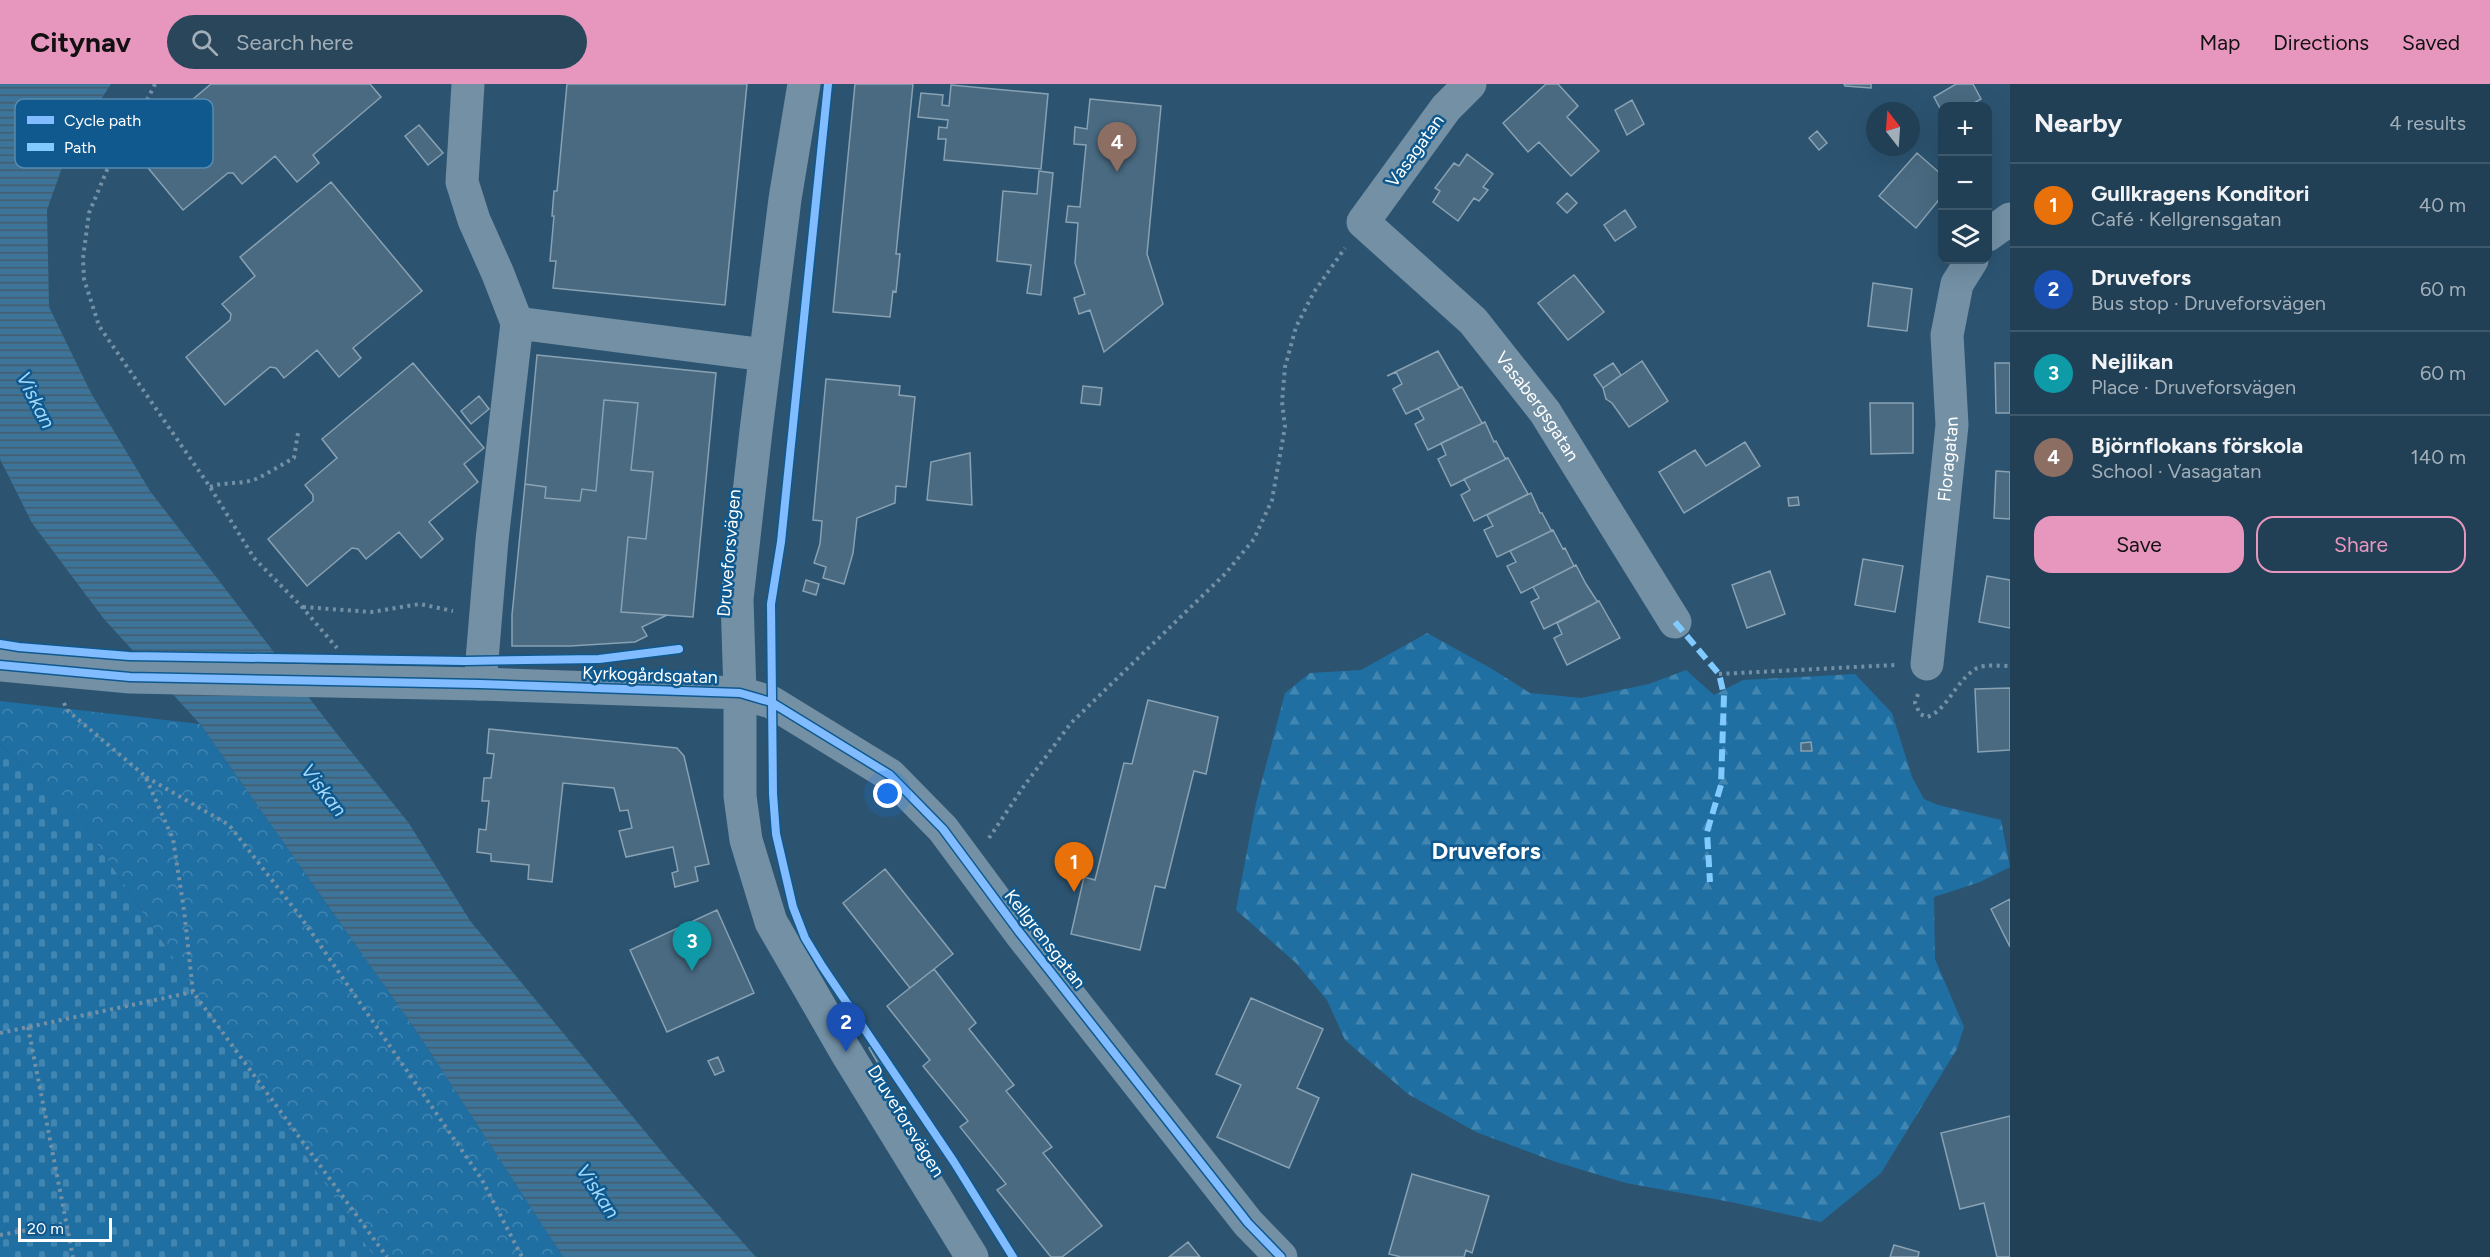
<!DOCTYPE html>
<meta charset="utf-8">
<style>
:root{--surface:#213f55;--page:#29465b;--text:#f1f3f6;--muted:#a2afb9;--line:#3e586c;--accent:#e797bd}
body{margin:0;font-family:Figtree,sans-serif;background:var(--page);color:var(--text)}
.controls{position:absolute;right:18px;top:18px;display:grid;overflow:hidden;border-radius:12px;box-shadow:0 6px 24px #0002}
.controls button{width:54px;height:54px;display:grid;place-items:center;padding:0;border:0;border-bottom:2px solid var(--line);background:var(--surface);color:var(--text);font:30px sans-serif}
.compass{position:absolute;left:1866px;top:18px;width:54px;height:54px;border-radius:50%;background:var(--surface);box-shadow:0 6px 24px #0002;rotate:343deg}
.scale{position:absolute;left:18px;bottom:15px;width:94px;box-sizing:border-box;padding-left:6px;border:3px solid #fff;border-top:0;font-size:16px;line-height:21px;white-space:nowrap;color:#fff;-webkit-text-stroke:4px #0f598e;paint-order:stroke}
.you{position:absolute;left:888px;top:710px;width:21px;height:21px;margin:-15px;border:4px solid #fff;border-radius:50%;background:#1a73e8;box-shadow:0 0 0 9px #1a73e833}
.badge{display:grid;place-items:center;width:39px;height:39px;border-radius:50%;background:var(--accent);color:#fff;font-size:20px;font-weight:700}
.pin{position:absolute;translate:-50% -50px;filter:drop-shadow(0 2px 3px #0008)}
.pin::after{content:'';position:absolute;top:32px;width:21px;height:18px;background:inherit;clip-path:polygon(0 0,100% 0,50% 100%)}
.list{margin:0;padding:0;list-style:none}
h2{display:flex;justify-content:space-between;align-items:center;height:78px;margin:0;padding:0 24px;font-size:26px}
h2 small{font-size:20px;font-weight:400;color:var(--muted)}
.list li{display:grid;grid-template-columns:39px 1fr auto;gap:18px;align-items:center;box-sizing:border-box;height:84px;padding:0 24px;border-top:2px solid var(--line)}
.list b{display:block;font-size:22px;white-space:nowrap}
.list p{margin:0;font-size:20px;white-space:nowrap;color:var(--muted)}
.list em{font-size:20px;font-style:normal;color:var(--muted)}
.actions{display:flex;gap:12px;padding:18px 24px}
.actions a{flex:1;padding:14px 0;border:2px solid var(--accent);border-radius:18px;text-align:center;font-size:21px;color:var(--accent)}
.actions .main{background:var(--accent);color:#111}
.icon{flex:none;width:33px;height:33px;fill:none;stroke:currentColor;stroke-width:2;stroke-linecap:round;stroke-linejoin:round}
.map{position:relative;flex:none;width:2010px;height:1173px;overflow:hidden}
header{display:flex;align-items:center;gap:36px;box-sizing:border-box;height:84px;padding:0 30px;background:var(--accent);color:#111}
header strong{font-size:28px}
nav{display:flex;gap:33px;margin-inline-start:auto;font-size:21px}
.search{width:420px;height:54px;background:var(--page);display:flex;align-items:center;gap:15px;box-sizing:border-box;padding:0 21px;border-radius:33px;color:var(--muted);font-size:22px}
main{display:flex}
aside{flex:1;background:var(--surface)}
.map>svg:first-child{display:block}
.forest{fill:url(#forest-firs)}
.cemetery{fill:url(#cemetery-stones)}
.park{fill:url(#park-crowns)}
.water{fill:url(#water-rules)}
.building{fill:#496a81;stroke:#88a1b3;stroke-width:1.5}
.lines{fill:none;stroke-linecap:round;stroke-linejoin:round}
.path{stroke:#7390a5;stroke-width:4;stroke-dasharray:3 4.5;stroke-linecap:butt}
.minor{stroke:#7390a5;stroke-width:33}
.quiet{stroke:#80caff;stroke-width:6;stroke-dasharray:12 6;stroke-linecap:butt}
.cycleway-casing{stroke:#0f598e;stroke-width:11}
.cycleway{stroke:#80bcff;stroke-width:8}
.labels{text-anchor:middle;dominant-baseline:central;stroke-width:5;stroke-linejoin:round;paint-order:stroke}
.street-label{font-size:18px;fill:#fff;stroke:#0f598e}
.water-label{font-size:20px;font-style:italic;fill:#a2d8fa;stroke:#0f598e}
.district-label{font-size:24px;font-weight:bold;fill:#fff;stroke:#0f598e}
.key{fill:#0f598e;stroke:#578bb0;stroke-width:1.5}
.key-label{font-size:16px;fill:#fff}
</style>
<header>
<strong>Citynav</strong>
<div class="search"><svg class="icon" aria-label="search" viewBox="0 0 24 24"><circle cx="10" cy="10" r="6"/><path d="M15 15l6 6"/></svg>Search here</div>
<nav><a>Map</a><a>Directions</a><a>Saved</a></nav>
</header>
<main>
<div class="map">
<svg width="2010" height="1173" viewBox="0 0 2010 1173">
<defs>
<pattern id="forest-firs" width="22" height="20" patternUnits="userSpaceOnUse" patternTransform="scale(1.5)"><rect width="22" height="20" fill="#1f6fa3"/><path d="M5 1l3.5 6h-7zM16 11l3.5 6h-7z" fill="#4185b1"/></pattern>
<pattern id="cemetery-stones" width="16" height="16" patternUnits="userSpaceOnUse" patternTransform="scale(1.5)"><rect width="16" height="16" fill="#1f6fa3"/><path d="M2 7V4a2 2 0 0 1 4 0v3zM10 15v-3a2 2 0 0 1 4 0v3z" fill="#4185b1"/></pattern>
<pattern id="park-crowns" width="20" height="18" patternUnits="userSpaceOnUse" patternTransform="scale(1.5)"><rect width="20" height="18" fill="#1f6fa3"/><path d="M2 6a3 3 0 1 1 6 0M12 15a3 3 0 1 1 6 0" fill="none" stroke="#4185b1"/></pattern>
<pattern id="water-rules" width="6" height="5" patternUnits="userSpaceOnUse" patternTransform="scale(1.5)"><rect width="6" height="5" fill="#3d7499"/><path d="M0 2.5h6" fill="none" stroke="#465c6b"/></pattern>
</defs>
<rect width="100%" height="100%" fill="#2c5471"/>
<path class="forest" d="M1427 549 1492 585 1530 609 1581 614 1649 600 1686 586 1714 611 1743 596 1855 590 1892 629 1912 693 1924 715 1938 721 2001 736 2010 783 1980 798 1934 813 1935 875 1964 943 1957 965 1881 1089 1821 1138 1731 1118 1626 1099 1556 1078 1476 1048 1408 1010 1345 956 1327 916 1296 879 1236 826 1256 719 1285 609 1310 589 1361 586Z"/>
<path class="cemetery" d="M0 660 83 739 374 1173H0Z"/>
<path class="park" d="M0 617 200 640 417 948 563 1173H374L83 739 0 660Z"/>
<path class="water" d="M0 0H111L69 64 47 126 49 223 91 309 150 407 337 650 408 738 471 838 667 1074 756 1173H563L417 948 200 640 104 535 32 439 0 375Z"/>
<path class="building" d="M211 0H370L381 13 313 71 319 79 297 98 275 72 242 100 233 89H228L183 126 144 79 189 41V36L180 26Z
M567 0H747L725 221 553 204 556 177H550L554 132H552L554 107H557Z
M855 0H913L896 170H900L896 208 893 207 890 233 833 228Z
M1546 0H1558L1578 22 1567 33 1599 67 1571 92 1539 58 1528 68 1503 39Z
M1844 0H1871V4L1845 2Z
M1956 0H1973L1981 15 1969 22H1942V28L1934 13Z
M951 1 1048 10 1041 85 944 76 946 55H938L939 43 947 44 948 36 918 33 921 9 943 11 942 21 949 22Z
M1090 15 1161 22 1147 170 1163 220 1104 268 1090 226 1079 230 1074 214 1085 210 1075 179 1078 139 1066 138 1068 122 1080 123 1086 61 1074 60 1075 43 1087 45Z
M1632 16 1644 40 1627 51 1615 26Z
M419 41 443 69 428 81 405 52Z
M1817 47 1827 59 1819 66 1809 54Z
M1917 69 1942 91V112L1916 144 1879 112Z
M1467 70 1493 90 1483 103 1488 106 1479 117 1474 114 1458 137 1433 118 1440 107 1435 104 1454 79 1459 82Z
M1039 87 1053 89 1041 211 1027 209 1031 181 997 177 1003 107 1037 110Z
M331 98 422 207 353 264 361 274 339 293 317 266 284 294 276 284 270 283 225 321 186 273 230 236 231 230 222 220 255 192 240 173Z
M1567 109 1577 119 1567 129 1557 119Z
M1625 126 1636 143 1615 157 1604 141Z
M1574 191 1604 228 1568 256 1538 219Z
M1873 199 1912 205 1907 247 1868 242Z
M1438 267 1459 303H1462L1406 330 1393 305 1402 300 1396 288 1387 292Z
M537 271 716 289 693 533 621 528 628 453 646 455 653 388 631 386 638 319 604 316 596 407 582 405 580 417 545 414 546 403 525 400Z
M1642 277 1668 317 1629 343 1612 319 1606 315 1603 304Z
M413 279 484 364 464 380 478 398 429 438 443 455 421 474 399 448 366 475 358 465 352 464 307 502 268 455 313 417V411L305 401 337 374 322 355Z
M1613 279 1621 291 1603 304 1594 291Z
M1995 279H2010V329H1996Z
M826 295 900 302 899 311 915 313 906 403 896 402 895 419 857 434 853 469 844 500 823 494 826 483 814 479 820 460 822 437 813 436Z
M1083 302 1102 304 1100 321 1081 319Z
M1462 303 1482 339 1485 338 1428 366 1415 340 1424 335 1418 324Z
M479 312 489 325 471 340 461 327Z
M604 316 638 319 631 386 653 388 646 455 628 453 621 528 667 531 642 543 647 552 635 558 570 562H512V531L525 400 546 403 545 414 580 417 582 405 596 407Z
M1870 319H1913V369L1871 370Z
M1485 338 1494 358 1496 357 1505 374H1508L1451 402 1438 375 1446 371 1441 359Z
M1745 358 1760 382 1684 429 1659 388 1695 366 1706 382Z
M970 369 972 421 927 416 931 378Z
M1508 374 1528 410 1474 437 1461 411 1470 406 1464 395Z
M1996 387 2010 388V435L1994 434Z
M1531 409 1540 429H1542L1551 446H1553L1497 473 1484 446 1493 442 1487 431Z
M1798 413 1799 421 1789 422 1788 414Z
M1553 446 1563 465 1565 464 1574 482 1576 481 1521 509 1507 482 1516 478 1510 467Z
M1863 475 1903 482 1895 528 1855 521Z
M1576 481 1586 500 1597 517H1599L1544 545 1531 518 1539 514 1533 503Z
M1770 487 1785 530 1747 544 1732 501Z
M1987 492 2010 496V544L1979 538Z
M806 496 819 500 816 511 803 507Z
M1599 517 1620 554 1567 581 1554 554 1562 550 1557 539Z
M2010 604V666L1978 668 1975 605Z
M1148 616 1218 633 1206 690 1194 687 1165 804 1155 802 1140 866 1071 850 1084 793 1095 796 1124 679 1132 680Z
M489 645 677 664 684 672 709 780 695 783 698 797 675 803 672 789 678 787 673 763 626 773 619 747 632 744 628 726 620 727 614 704 563 699 552 798 528 795 529 781 491 777V770L477 768 479 745 486 746 489 717H482L484 694H491L494 670 487 669Z
M1811 658 1812 667H1801V659Z
M885 785 953 870 910 904 843 819Z
M2010 815V863L1991 825Z
M717 826 754 909 667 948 630 866Z
M934 885 976 939 969 945 1014 1001 1006 1007 1052 1063 1043 1069 1102 1142 1062 1173H1051L997 1106 1006 1100 960 1043 968 1037 923 982 930 976 887 922Z
M1251 914 1323 945 1297 1004 1319 1014 1289 1084 1217 1053 1241 1001 1216 990Z
M874 961 884 978 879 981 869 964Z
M718 973 724 987 715 991 708 977Z
M2010 1032V1173H1997L1984 1119 1960 1125 1941 1049Z
M1412 1090 1489 1112 1472 1169 1466 1166 1464 1173H1401L1389 1170Z
M1188 1158 1200 1173H1169Z
M1894 1161 1919 1168 1918 1173H1890Z"/>
<g class="lines">
<path class="path" d="M155 0 136 39 107 86 89 129 83 174 84 195 99 242 210 403 254 474 302 523 337 564
M210 403C225 397 241 401 256 395 269 389 281 381 294 374L298 349
M303 523 371 528 420 520 453 527
M1719 590 1895 581
M1918 610 1915 619 1920 630 1927 633C1947 627 1955 597 1977 584 1985 580 2001 582 2010 582
M64 619 67 626 145 692 173 755 184 826 193 908 387 1173
M146 693 229 741 300 832 481 1094 522 1173
M989 754 1024 702 1071 639 1225 490 1254 455 1272 416 1285 343 1282 318 1285 283 1296 243 1314 208 1345 164
M28 943 73 1173
M0 949 193 908
M0 1151 66 1139"/>
<g class="minor">
<path d="M468 0 462 98 474 136 498 190 517 239 492 456 480 600"/>
<path d="M804 0 785 115 756 347 737 515 740 609V712L746 756 771 838 846 968 972 1173"/>
<path id="s1" d="M1470 0 1446 24 1363 138 1473 237 1545 328 1675 538"/>
<path d="M1988 151 2010 135"/>
<path d="M517 239 765 271"/>
<path id="s2" d="M1927 580 1952 341 1947 251 1957 200 1972 176"/>
<path d="M0 581 130 593 480 600 740 609 771 618 890 691 943 745 1020 849 1248 1139 1281 1173"/>
</g>
<path class="quiet" d="M1675 538 1719 590 1724 611 1721 701 1707 748 1710 798"/>
<defs>
<path id="cycleway" d="M828 0 781 458 771 520 773 710 776 750 793 823 805 854 822 882 954 1078 1013 1173
M0 560 19 563 129 572 465 577 599 575 679 565
M0 581 130 593 480 600 740 609 771 618 890 691 943 745 1020 849 1248 1139 1281 1173"/>
</defs>
<use href="#cycleway" class="cycleway-casing"/>
<use href="#cycleway" class="cycleway"/>
</g>
<g class="labels">
<g class="street-label">
<text transform="translate(1415 67) rotate(-54)">Vasagatan</text>
<text stroke="none"><textPath href="#s1" startOffset="430">Vasabergsgatan</textPath></text>
<text stroke="none"><textPath href="#s2" startOffset="206">Floragatan</textPath></text>
<text transform="translate(729 469) rotate(-85)">Druveforsvägen</text>
<text transform="translate(650 591) rotate(2)">Kyrkogårdsgatan</text>
<text transform="translate(1045 855) rotate(52)">Kellgrensgatan</text>
<text transform="translate(906 1037) rotate(58)">Druveforsvägen</text>
</g>
<g class="water-label">
<text transform="translate(36 316) rotate(63)">Viskan</text>
<text transform="translate(324 706) rotate(52)">Viskan</text>
<text transform="translate(598 1107) rotate(56)">Viskan</text>
</g>
<g class="district-label">
<text x="1486" y="766">Druvefors</text>
</g>
</g>
<rect x="15" y="15" width="198" height="69" rx="9" class="key"/>
<rect x="27" y="32" width="27" height="8" fill="#80bcff"/>
<rect x="27" y="59" width="27" height="8" fill="#80caff"/>
<g class="key-label">
<text x="64" y="42">Cycle path</text>
<text x="64" y="69">Path</text>
</g>
</svg>
<div class="controls">
<button>+</button>
<button>−</button>
<button><svg class="icon" aria-label="layers" viewBox="0 0 24 24"><path d="M12 4l9 5-9 5-9-5zM3 14l9 5 9-5"/></svg></button>
</div>
<svg class="compass" viewBox="-18 -18 36 36"><path d="M0-13l5 13h-10z" fill="#e53935"/><path d="M0 13l5-13h-10z" fill="#a2afb9"/></svg>
<div class="scale">20 m</div>
<div class="you"></div>
<div class="pin badge" style="left:1074px;top:808px;background:#e8710a">1</div>
<div class="pin badge" style="left:846px;top:968px;background:#1a4fb4">2</div>
<div class="pin badge" style="left:692px;top:887px;background:#0f9aa8">3</div>
<div class="pin badge" style="left:1117px;top:88px;background:#8d6e63">4</div>
</div>
<aside>
<h2>Nearby<small>4 results</small></h2>
<ul class="list">
<li><span class="badge" style="background:#e8710a">1</span><div><b>Gullkragens Konditori</b><p>Café · Kellgrensgatan</p></div><em>40 m</em></li>
<li><span class="badge" style="background:#1a4fb4">2</span><div><b>Druvefors</b><p>Bus stop · Druveforsvägen</p></div><em>60 m</em></li>
<li><span class="badge" style="background:#0f9aa8">3</span><div><b>Nejlikan</b><p>Place · Druveforsvägen</p></div><em>60 m</em></li>
<li><span class="badge" style="background:#8d6e63">4</span><div><b>Björnflokans förskola</b><p>School · Vasagatan</p></div><em>140 m</em></li>
</ul>
<div class="actions"><a class="main">Save</a><a>Share</a></div>
</aside>
</main>
